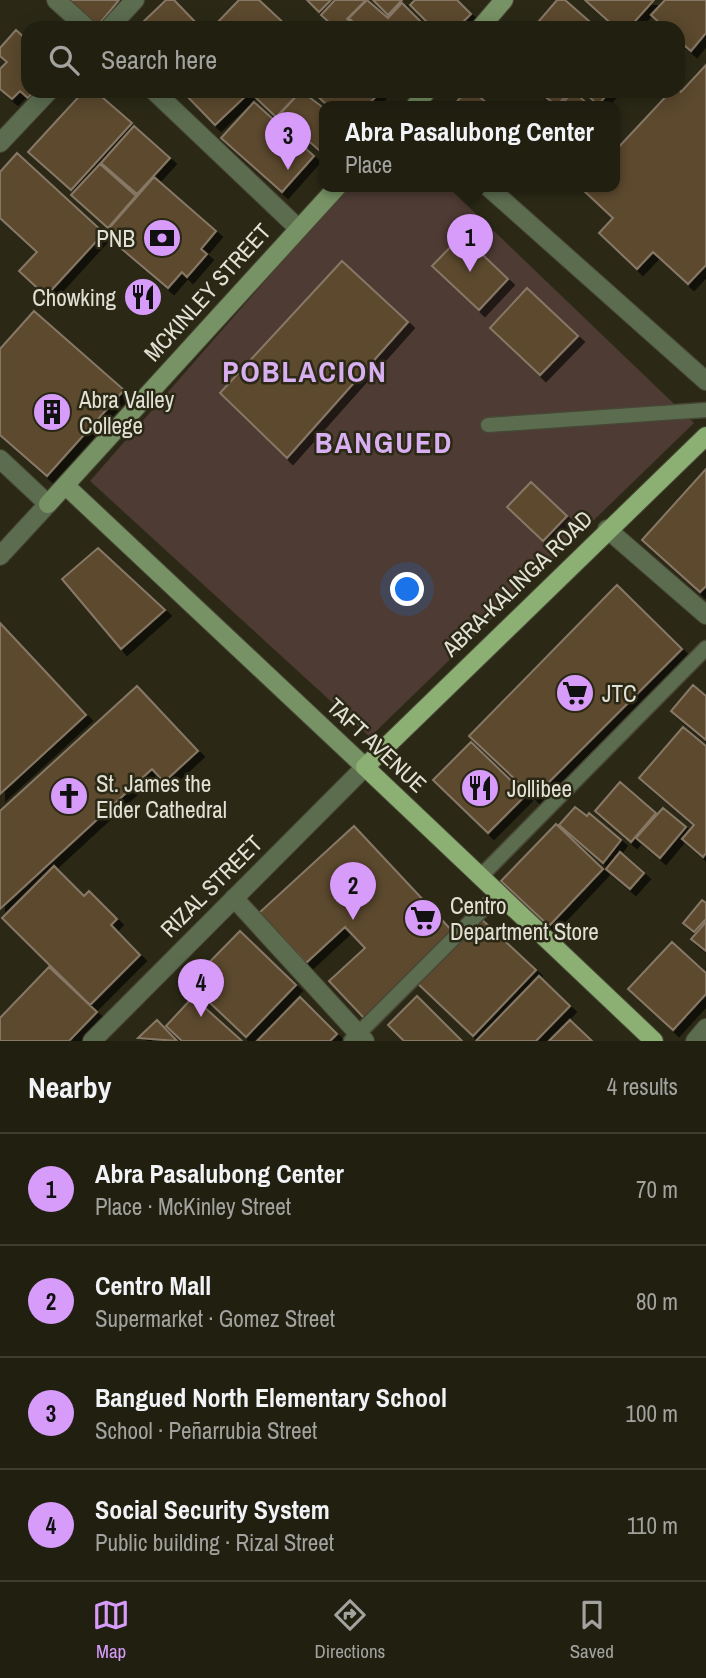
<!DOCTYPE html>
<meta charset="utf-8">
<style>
:root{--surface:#201f10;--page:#2d2c1e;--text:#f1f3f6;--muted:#a2a29f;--line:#3d3d30;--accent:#d79bf9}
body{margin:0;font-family:"Archivo Narrow",sans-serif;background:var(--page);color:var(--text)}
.you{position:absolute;left:408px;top:590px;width:24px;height:24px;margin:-18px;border:5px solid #fff;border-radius:50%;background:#1a73e8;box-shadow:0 0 0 10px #1a73e833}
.badge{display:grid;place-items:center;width:46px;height:46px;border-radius:50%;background:var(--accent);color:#111;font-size:23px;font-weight:700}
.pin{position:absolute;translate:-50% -58px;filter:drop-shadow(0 2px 4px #0008)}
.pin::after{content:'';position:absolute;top:37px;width:24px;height:21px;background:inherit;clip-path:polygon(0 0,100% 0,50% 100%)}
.popup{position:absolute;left:319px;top:101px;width:301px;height:91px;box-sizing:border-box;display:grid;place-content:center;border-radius:14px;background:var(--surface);filter:drop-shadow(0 2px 5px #0005);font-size:23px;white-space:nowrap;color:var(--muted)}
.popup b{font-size:26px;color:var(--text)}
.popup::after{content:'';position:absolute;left:50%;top:100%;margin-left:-14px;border:14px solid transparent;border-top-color:var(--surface)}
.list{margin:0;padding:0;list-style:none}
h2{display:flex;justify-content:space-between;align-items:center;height:91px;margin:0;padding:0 28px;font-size:30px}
h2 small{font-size:23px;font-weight:400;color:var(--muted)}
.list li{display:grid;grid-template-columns:46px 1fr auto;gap:21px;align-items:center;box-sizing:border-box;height:112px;padding:0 28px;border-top:2px solid var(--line)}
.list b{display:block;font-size:26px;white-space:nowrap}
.list p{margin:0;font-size:23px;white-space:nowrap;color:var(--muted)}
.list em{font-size:23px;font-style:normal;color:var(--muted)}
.icon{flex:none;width:38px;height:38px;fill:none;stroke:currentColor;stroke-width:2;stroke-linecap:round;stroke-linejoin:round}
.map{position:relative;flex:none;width:706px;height:1041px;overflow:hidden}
.search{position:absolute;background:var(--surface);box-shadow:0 4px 18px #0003;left:21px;right:21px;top:21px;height:77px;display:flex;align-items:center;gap:18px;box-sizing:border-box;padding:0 24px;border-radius:21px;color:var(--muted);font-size:26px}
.sheet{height:539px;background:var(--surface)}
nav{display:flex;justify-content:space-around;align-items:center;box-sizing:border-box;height:98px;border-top:2px solid var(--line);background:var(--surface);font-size:19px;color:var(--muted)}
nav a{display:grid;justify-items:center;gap:4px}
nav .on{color:var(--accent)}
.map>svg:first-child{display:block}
.green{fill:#4e3b34}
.building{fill:#5c492f;stroke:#877866;stroke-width:2;filter:url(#shadow)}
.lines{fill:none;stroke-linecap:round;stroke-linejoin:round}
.lane-casing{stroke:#484635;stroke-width:17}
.street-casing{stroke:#484635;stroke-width:20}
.secondary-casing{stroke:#484635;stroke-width:20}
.primary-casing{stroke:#484635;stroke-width:20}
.lane{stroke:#5b6c4f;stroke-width:14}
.street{stroke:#5b6c4f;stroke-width:18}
.secondary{stroke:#779264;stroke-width:18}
.primary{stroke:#8caf74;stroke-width:18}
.labels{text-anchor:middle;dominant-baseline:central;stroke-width:5;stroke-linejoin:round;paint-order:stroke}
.poi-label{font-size:23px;fill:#e2e1d5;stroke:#2b2916;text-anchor:start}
.street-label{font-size:23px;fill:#e2e1d5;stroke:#2b2916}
.district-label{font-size:30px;font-weight:bold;letter-spacing:2px;fill:#d8aff0;stroke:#2b2916}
</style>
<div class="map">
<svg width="706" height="1041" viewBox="0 0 706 1041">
<defs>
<filter id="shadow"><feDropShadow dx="6" dy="6" stdDeviation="0" flood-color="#0009"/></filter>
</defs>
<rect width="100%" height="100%" fill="#2b2916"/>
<path class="green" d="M348 186H447L694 423 370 737 90 481Z"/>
<path class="building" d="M65 0H119L96 28Z
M166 0H174L201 28H144L140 25Z
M239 0H259L289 28H212Z
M307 0H331L319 12Z
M335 0H366L347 19 351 22 345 28H329L332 25 321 15Z
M367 0 388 18 402 3 427 28H347L353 22 349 18Z
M373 0H402L388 15Z
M415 0H457L471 14 457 28H433L410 5Z
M557 0H565L597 28H533Z
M585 0H654L629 28H616Z
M665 0H706V33L691 51 678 40V28H665L651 15Z
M16 30 28 41V91H34L28 98 20 91 12 99 0 89V69L7 62 0 56V48Z
M706 65V265L688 284 653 252 637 269 599 233 613 218 581 188 615 186V151L671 91 678 88 681 92Z
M84 91H95L132 123 71 190 28 152Z
M182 91H251L215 125Z
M259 91H301L276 117 254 96Z
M301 91 325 109V148L321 152 279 115Z
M312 91H381L367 106H328Z
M466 91H473L490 106H453Z
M538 91H570L557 106Z
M573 91 590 106H560Z
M583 91H610L598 105Z
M254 102 314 156 282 192 221 138Z
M134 126 170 158 137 194 101 163Z
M17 153 104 233 46 296 19 271 37 252 0 218V172Z
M100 164 136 196 108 228 71 195Z
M154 177 216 231 201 249 207 254 187 277 182 272 168 288 104 234Z
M462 235 508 279 479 310 432 266Z
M342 261 408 322 287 458 220 393Z
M527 288 578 336 540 375 490 328Z
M34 311 124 390 47 476 0 435V349Z
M706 469V586L700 592 642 540Z
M531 482 567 516 543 541 507 507Z
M98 548 165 610 121 649 62 579Z
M617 585 682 649 534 797 469 736Z
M0 623 86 715 0 794Z
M693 685 706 696V740L671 711Z
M137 686 198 751 164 782 152 769 0 909V811Z
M683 727 706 746V853L703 857 682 839 694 825 639 778Z
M471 742 526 795 488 833 433 780Z
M620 782 656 813 631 842 595 811Z
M575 807 587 816 589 813 621 840 603 863 559 825Z
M663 808 686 827 660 858 636 838Z
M556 824 603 869 549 926 501 881Z
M354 826 455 934 364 1018 329 981 365 948 345 927 306 963 259 913Z
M620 852 644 873 630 889 606 869Z
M54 866 84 896 89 891 117 919 111 925 140 955 90 1005 2 918Z
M702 900 706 903V919L694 932 683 923Z
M478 916 536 970 473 1036 415 981Z
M706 922V951L691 939Z
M240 931 296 985 246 1037 189 983Z
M672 942 706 973V994L673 1030 628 989Z
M49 967 97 1012 69 1041H0V1018Z
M539 976 570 1006 536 1041H476Z
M417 996 462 1041H404L388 1025Z
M193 997 242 1041H182L166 1026Z
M300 997 337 1034 330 1041H257Z
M157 1020 177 1041 138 1038Z
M570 1020 592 1041H549Z"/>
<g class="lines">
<defs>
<path id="lane" d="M488 425 706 410
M480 877 706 648
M351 1041 498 894"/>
<path id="street" d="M56 0 87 28
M109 28 135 0
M154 91 298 228
M0 143 49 91
M487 186 706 381
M0 459 48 504 0 556
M607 529 706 615
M234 898 365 1041
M92 1041 365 767
M695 1041 706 1028"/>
<path id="secondary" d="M480 28 504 0
M415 106 427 91
M66 486 365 767
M48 504 338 186"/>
<path id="primary" d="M654 1041 365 767 706 436"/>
</defs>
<use href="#lane" class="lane-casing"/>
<use href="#street" class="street-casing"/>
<use href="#secondary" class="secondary-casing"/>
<use href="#primary" class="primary-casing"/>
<use href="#lane" class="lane"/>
<use href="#street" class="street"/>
<use href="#secondary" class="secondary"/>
<use href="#primary" class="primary"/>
</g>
<defs>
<symbol id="bank-disc" viewBox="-11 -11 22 22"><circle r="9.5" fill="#d79bf9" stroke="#2b2916"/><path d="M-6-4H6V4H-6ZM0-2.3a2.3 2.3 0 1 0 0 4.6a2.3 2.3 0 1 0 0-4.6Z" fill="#111"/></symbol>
<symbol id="restaurant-disc" viewBox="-11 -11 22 22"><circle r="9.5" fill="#d79bf9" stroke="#2b2916"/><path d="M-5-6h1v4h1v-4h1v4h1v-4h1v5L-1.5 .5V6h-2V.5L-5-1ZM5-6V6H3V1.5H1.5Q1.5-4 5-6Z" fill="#111"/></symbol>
<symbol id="building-disc" viewBox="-11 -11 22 22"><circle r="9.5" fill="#d79bf9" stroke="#2b2916"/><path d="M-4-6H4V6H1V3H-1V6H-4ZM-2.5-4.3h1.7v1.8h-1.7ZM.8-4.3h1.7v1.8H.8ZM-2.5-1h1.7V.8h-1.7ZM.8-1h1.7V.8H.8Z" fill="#111"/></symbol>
<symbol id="supermarket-disc" viewBox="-11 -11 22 22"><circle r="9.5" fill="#d79bf9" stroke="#2b2916"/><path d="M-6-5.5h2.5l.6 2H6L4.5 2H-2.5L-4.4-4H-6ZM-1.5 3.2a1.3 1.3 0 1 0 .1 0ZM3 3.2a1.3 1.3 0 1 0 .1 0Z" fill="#111"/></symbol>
<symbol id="church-disc" viewBox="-11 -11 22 22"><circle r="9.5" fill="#d79bf9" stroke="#2b2916"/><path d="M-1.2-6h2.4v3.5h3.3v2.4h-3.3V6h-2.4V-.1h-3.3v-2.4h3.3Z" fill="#111"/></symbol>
</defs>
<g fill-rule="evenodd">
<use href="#bank-disc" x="140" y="216" width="44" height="44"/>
<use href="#restaurant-disc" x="121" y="275" width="44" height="44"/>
<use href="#building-disc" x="30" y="390" width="44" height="44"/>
<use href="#supermarket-disc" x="553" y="671" width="44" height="44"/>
<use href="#restaurant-disc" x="458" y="766" width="44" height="44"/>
<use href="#church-disc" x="47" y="774" width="44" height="44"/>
<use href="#supermarket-disc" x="401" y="896" width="44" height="44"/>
</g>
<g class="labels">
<g class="poi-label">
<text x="135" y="238" text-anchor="end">PNB</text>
<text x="116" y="297" text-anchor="end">Chowking</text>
<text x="79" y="399">Abra Valley<tspan x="79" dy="26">College</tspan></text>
<text x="602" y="693">JTC</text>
<text x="96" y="783">St. James the<tspan x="96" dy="26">Elder Cathedral</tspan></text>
<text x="507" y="788">Jollibee</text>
<text x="450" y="905">Centro<tspan x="450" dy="26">Department Store</tspan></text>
</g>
<g class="street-label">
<text transform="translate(207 292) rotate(-48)">MCKINLEY STREET</text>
<text transform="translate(517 583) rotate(-44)">ABRA-KALINGA ROAD</text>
<text transform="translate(377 745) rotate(43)">TAFT AVENUE</text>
<text transform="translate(211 886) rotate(-45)">RIZAL STREET</text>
</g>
<g class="district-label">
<text x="305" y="371">POBLACION</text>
<text x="384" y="442">BANGUED</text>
</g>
</g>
</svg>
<div class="you"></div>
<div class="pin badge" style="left:470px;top:272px">1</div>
<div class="popup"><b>Abra Pasalubong Center</b>Place</div>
<div class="pin badge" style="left:353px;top:920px">2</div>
<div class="pin badge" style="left:288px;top:170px">3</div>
<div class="pin badge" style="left:201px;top:1017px">4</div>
<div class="search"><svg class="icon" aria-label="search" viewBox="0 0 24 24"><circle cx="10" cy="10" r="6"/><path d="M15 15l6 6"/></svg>Search here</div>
</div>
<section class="sheet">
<h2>Nearby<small>4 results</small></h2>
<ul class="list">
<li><span class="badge">1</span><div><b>Abra Pasalubong Center</b><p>Place · McKinley Street</p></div><em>70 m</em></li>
<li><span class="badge">2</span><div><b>Centro Mall</b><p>Supermarket · Gomez Street</p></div><em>80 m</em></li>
<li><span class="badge">3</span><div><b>Bangued North Elementary School</b><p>School · Peñarrubia Street</p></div><em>100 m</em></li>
<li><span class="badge">4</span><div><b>Social Security System</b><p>Public building · Rizal Street</p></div><em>110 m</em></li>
</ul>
</section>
<nav>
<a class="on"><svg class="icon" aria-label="map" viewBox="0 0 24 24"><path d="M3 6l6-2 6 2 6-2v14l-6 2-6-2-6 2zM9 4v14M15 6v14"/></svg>Map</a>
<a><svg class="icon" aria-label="directions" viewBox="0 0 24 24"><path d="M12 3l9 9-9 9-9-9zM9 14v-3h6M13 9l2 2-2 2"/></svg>Directions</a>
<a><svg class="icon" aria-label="saved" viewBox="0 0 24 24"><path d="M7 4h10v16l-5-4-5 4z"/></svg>Saved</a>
</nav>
